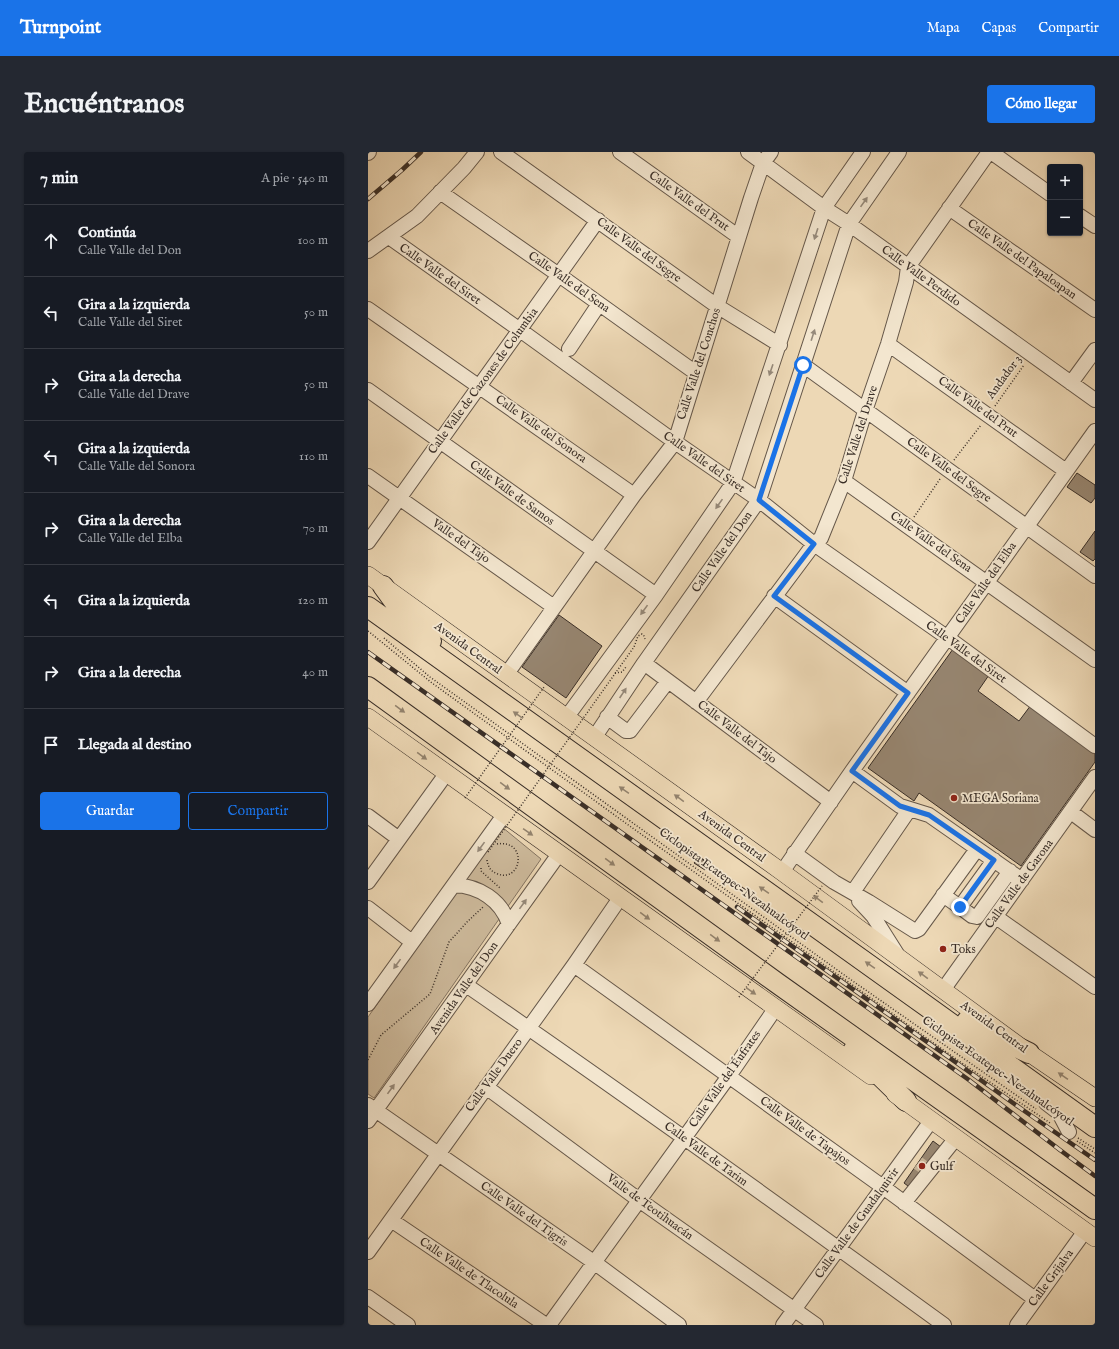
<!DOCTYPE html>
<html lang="es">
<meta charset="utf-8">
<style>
:root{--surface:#171b24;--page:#242831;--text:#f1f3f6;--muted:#9ea1a6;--line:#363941;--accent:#1a73e8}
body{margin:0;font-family:"IM FELL English",serif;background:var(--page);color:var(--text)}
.controls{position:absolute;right:12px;top:12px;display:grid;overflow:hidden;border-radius:4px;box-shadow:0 1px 3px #0004}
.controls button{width:36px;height:36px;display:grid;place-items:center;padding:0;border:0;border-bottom:1px solid var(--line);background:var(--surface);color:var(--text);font:20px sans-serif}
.stop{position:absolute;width:12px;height:12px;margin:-9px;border:3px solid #1a73e8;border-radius:50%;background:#fff}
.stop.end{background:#1a73e8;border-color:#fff;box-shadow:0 1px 4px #0008}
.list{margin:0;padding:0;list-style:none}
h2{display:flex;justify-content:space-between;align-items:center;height:52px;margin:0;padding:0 16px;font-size:17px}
h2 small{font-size:13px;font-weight:400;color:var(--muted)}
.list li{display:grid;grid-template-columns:26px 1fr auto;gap:12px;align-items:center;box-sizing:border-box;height:72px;padding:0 16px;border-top:1px solid var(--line)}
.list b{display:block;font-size:15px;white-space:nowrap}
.list p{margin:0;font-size:13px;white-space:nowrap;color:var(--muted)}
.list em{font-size:13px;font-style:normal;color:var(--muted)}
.actions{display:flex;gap:8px;padding:12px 16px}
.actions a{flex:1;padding:9px 0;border:1px solid var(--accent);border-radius:4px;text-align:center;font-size:14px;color:var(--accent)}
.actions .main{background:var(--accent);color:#fff}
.icon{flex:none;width:22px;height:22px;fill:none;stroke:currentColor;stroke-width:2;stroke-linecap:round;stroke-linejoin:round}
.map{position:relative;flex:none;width:727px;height:1173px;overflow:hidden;border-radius:4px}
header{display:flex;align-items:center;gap:24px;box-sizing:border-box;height:56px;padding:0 20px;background:var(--accent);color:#fff}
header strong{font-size:19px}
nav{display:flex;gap:22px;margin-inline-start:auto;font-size:14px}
.intro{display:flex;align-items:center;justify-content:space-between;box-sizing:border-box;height:96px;padding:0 24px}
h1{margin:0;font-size:28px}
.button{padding:10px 18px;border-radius:4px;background:var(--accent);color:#fff;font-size:14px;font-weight:700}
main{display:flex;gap:24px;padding:0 24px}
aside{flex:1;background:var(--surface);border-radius:4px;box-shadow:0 1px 3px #0004}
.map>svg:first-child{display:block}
.green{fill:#cebb9d;stroke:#847462}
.building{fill:#978671;stroke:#392e27}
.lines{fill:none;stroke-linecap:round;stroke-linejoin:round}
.minor-tunnel{stroke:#c9b699;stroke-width:14;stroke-dasharray:14 7;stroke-linecap:butt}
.minor-casing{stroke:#66584a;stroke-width:16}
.major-casing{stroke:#392e27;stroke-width:18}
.highway-casing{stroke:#392e27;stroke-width:22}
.path{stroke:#392e27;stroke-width:1.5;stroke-dasharray:1 2;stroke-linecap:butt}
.minor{stroke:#f3e6cf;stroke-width:14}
.major{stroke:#edd8b5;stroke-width:17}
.highway{stroke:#edd8b5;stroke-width:20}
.rail-casing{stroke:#392e27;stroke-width:4.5}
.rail{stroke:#f3e6cf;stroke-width:3;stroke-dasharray:9;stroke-linecap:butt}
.path-bridge{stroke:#392e27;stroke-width:1.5;stroke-dasharray:1 2;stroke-linecap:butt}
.oneway{fill:#968a7b}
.oneway2{fill:#93836e}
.route{stroke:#1a73e8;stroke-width:5}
.poi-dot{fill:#8f2418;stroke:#f3e6cf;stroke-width:1.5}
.labels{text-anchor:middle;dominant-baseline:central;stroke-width:3.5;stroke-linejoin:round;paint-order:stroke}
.street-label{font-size:12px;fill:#392e27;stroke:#f3e6cf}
.poi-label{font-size:12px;fill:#392e27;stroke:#f3e6cf;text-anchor:start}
</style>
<header>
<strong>Turnpoint</strong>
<nav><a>Mapa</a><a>Capas</a><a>Compartir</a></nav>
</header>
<div class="intro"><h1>Encuéntranos</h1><a class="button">Cómo llegar</a></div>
<main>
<aside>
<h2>7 min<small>A pie · 540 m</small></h2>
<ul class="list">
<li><svg class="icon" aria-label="ahead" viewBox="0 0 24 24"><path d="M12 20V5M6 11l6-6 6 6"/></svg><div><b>Continúa</b><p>Calle Valle del Don</p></div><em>100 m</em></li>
<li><svg class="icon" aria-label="left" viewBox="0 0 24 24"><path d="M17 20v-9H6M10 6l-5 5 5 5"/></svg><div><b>Gira a la izquierda</b><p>Calle Valle del Siret</p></div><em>50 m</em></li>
<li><svg class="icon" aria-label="right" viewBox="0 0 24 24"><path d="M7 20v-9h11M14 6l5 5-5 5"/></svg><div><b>Gira a la derecha</b><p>Calle Valle del Drave</p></div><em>50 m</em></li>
<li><svg class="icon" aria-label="left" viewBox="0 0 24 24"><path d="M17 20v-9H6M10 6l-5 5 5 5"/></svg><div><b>Gira a la izquierda</b><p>Calle Valle del Sonora</p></div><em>110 m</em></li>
<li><svg class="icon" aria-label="right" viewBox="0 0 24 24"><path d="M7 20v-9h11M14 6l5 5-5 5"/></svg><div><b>Gira a la derecha</b><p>Calle Valle del Elba</p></div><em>70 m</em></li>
<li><svg class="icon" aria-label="left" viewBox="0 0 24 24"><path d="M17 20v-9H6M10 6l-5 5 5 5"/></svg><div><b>Gira a la izquierda</b></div><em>120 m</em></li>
<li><svg class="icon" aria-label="right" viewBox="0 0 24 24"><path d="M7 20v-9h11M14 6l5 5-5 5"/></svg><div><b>Gira a la derecha</b></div><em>40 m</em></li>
<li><svg class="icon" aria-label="arrive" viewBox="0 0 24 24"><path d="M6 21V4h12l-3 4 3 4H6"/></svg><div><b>Llegada al destino</b></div></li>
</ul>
<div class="actions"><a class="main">Guardar</a><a>Compartir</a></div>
</aside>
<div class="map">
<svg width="727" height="1173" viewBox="0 0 727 1173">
<rect width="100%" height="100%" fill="#edd8b5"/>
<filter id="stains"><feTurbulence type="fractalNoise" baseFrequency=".005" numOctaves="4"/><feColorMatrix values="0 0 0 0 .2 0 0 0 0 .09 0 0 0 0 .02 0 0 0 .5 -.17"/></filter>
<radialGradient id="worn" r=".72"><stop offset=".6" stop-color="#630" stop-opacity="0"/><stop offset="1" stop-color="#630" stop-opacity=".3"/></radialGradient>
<path class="green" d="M134 675 173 707 6 946 0 942V865Z"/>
<path class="building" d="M709 321 727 333V346L723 351 699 335Z
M727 379V407L725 409 712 400Z
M191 463 234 494 198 546 154 515Z
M585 497 621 523 610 539 651 569 663 553 727 599V610L653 714 551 641 546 649 500 616Z
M331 705 341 713 337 718 326 711Z
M565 989 573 995 544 1037 536 1031Z"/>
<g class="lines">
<path class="minor-tunnel" d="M550 1011 558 1017"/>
<defs>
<path id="minor" d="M133 0 349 154 412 193
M252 0 371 85
M380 0 456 56 481 72 727 248
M623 0 682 42
M0 1 1 0
M72 40 198 128 328 221
M581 56 727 158
M712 64 727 74
M21 85 152 178 307 290 391 348 446 392 580 486 727 594
M0 99 49 64 96 16 109 0
M0 157 266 343
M520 192 698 319
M201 197 231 152
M435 213 727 424
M703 231 727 198
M0 238 288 443
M0 324 186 455
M476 329 727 508
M0 390 230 68
M406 444 540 541
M276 511 463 650
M138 523 266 343 307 290 383 46 395 11 403 0
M328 550 446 392 453 386 476 329 497 259 520 192 538 130 540 115 621 0
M239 565 258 579H262L300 529
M198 566 288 443 365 331 456 56 495 0
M226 586 276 511 391 348 481 72 531 0
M484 619 532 654 561 663 654 728
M703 660 727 678
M0 664 31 687
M426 701 466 730 501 750 547 779 551 777 609 697
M414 720 484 619 727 279
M0 730 78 622
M86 733C111 734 133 748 141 772
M485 740 541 658
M575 743 592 755 626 708
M491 749 505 764 529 802
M592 755 604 764 609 765 642 719
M0 756 44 790
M628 765 727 835
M206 813 515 1035 667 1147
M98 833C259 944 418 1058 576 1173
M575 838 727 625
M0 852 136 663
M118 935 271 1048 448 1173
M678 951 691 961 701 980
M0 953 227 1111 311 1173
M0 969 191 702
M536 1051 588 986
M23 1068 178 1173
M0 1100 206 813 252 746
M0 1145 40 1173
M181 1173 361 924 407 857
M415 1173 563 969
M649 1173 717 1079"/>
<path id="major" d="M0 423 414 720 661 901 727 946
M0 565 503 924
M527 942 727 1086"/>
<path id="highway" d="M15 434 31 456 63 489
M0 455 543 843 727 975
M0 535 409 831 727 1057
M599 869 617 880 661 901
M485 899 497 909 538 949"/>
</defs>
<use href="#minor" class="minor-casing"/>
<use href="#major" class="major-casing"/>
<use href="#highway" class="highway-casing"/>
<path class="path" d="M627 254 656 213
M586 308 613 273
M546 365 572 327
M0 479 64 531 259 672 588 907 682 971
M16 486 62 525 479 825 668 957
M247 521 254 520 258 515
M119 708C120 715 123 720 130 722 154 731 160 687 129 692
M113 716V719L132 736 131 737
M0 908 13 883 62 842 81 790 99 770 115 755
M710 986 727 997
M709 989 727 1001"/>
<use href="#minor" class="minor"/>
<use href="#major" class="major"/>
<use href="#highway" class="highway"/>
<defs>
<path id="rail" d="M0 47 34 18 53 0
M0 500 601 928 692 998 727 1024
M369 755 655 958 727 1008"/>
</defs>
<use href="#rail" class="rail-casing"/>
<use href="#rail" class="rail"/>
<path class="path-bridge" d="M97 646 176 535
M120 700 266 495 270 484 274 482 276 484 277 487
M371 845 454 734"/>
</g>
<defs><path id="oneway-solid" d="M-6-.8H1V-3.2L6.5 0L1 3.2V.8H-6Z"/></defs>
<g class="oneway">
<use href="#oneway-solid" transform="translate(496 50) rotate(-55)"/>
<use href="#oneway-solid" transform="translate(448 82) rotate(108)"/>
<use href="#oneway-solid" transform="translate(445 183) rotate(-72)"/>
<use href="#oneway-solid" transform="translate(403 218) rotate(109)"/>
<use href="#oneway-solid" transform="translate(351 352) rotate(125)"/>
<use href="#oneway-solid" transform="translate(276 458) rotate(126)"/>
<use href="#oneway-solid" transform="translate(255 541) rotate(-56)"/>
<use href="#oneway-solid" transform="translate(113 695) rotate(126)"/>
<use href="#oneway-solid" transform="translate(155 752) rotate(-54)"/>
<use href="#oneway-solid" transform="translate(29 812) rotate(126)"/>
<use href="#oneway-solid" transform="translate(23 937) rotate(-54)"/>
</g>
<g class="oneway2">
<use href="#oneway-solid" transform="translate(32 557) rotate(36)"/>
<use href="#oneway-solid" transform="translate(150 563) rotate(-145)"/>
<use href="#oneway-solid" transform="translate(54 604) rotate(36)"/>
<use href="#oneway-solid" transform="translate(137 634) rotate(36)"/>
<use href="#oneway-solid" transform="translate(256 638) rotate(-145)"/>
<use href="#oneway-solid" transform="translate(311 646) rotate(-144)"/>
<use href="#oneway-solid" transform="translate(160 680) rotate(35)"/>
<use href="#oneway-solid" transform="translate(242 710) rotate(36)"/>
<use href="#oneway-solid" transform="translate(396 738) rotate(-145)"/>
<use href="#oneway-solid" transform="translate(450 747) rotate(-144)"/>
<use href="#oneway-solid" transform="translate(277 764) rotate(36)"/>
<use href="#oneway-solid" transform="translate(347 786) rotate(36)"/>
<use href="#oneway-solid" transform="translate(502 813) rotate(-145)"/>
<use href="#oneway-solid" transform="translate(555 823) rotate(-144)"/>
<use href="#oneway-solid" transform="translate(383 839) rotate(35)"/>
<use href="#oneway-solid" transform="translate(695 924) rotate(-146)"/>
</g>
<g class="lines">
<path class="route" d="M435 213 391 348 446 392 406 444 540 541 484 619 532 654 561 663 626 708 592 755"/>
</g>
<g class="poi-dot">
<circle cx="586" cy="646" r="4"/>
<circle cx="575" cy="797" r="4"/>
<circle cx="554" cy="1014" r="4"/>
</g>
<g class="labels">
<g class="street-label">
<text transform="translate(321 49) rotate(35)">Calle Valle del Prut</text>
<text transform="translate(271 98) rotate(36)">Calle Valle del Segre</text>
<text transform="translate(654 107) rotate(35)">Calle Valle del Papaloapan</text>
<text transform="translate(72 122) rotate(35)">Calle Valle del Siret</text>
<text transform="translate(553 124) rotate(36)">Calle Valle Perdido</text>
<text transform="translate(201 130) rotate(35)">Calle Valle del Sena</text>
<text transform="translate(331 212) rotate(-72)">Calle Valle del Conchos</text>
<text transform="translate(636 225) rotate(-54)">Andador 3</text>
<text transform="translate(115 229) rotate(-54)">Calle Valle de Cazones de Columbia</text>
<text transform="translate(610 255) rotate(36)">Calle Valle del Prut</text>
<text transform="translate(173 277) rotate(35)">Calle Valle del Sonora</text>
<text transform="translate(490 283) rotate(-72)">Calle Valle del Drave</text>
<text transform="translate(336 310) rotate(35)">Calle Valle del Siret</text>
<text transform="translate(581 318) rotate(36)">Calle Valle del Segre</text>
<text transform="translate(144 341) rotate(36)">Calle Valle de Samos</text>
<text transform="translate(93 389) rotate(35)">Valle del Tajo</text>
<text transform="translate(563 390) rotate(35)">Calle Valle del Sena</text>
<text transform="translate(354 400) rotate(-55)">Calle Valle del Don</text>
<text transform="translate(618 431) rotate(-55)">Calle Valle del Elba</text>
<text transform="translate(100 496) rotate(36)">Avenida Central</text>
<text transform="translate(598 500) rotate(36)">Calle Valle del Siret</text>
<text transform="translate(369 580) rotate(37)">Calle Valle del Tajo</text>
<text transform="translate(364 684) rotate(36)">Avenida Central</text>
<text transform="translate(366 732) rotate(36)">Ciclopista Ecatepec-Nezahualcóyotl</text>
<text transform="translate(651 732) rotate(-54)">Calle Valle de Garona</text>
<text transform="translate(96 836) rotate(-55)">Avenida Valle del Don</text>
<text transform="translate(626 875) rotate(36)">Avenida Central</text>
<text transform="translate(630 919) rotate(35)">Ciclopista Ecatepec-Nezahualcóyotl</text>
<text transform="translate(126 923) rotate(-54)">Calle Valle Duero</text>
<text transform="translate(357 927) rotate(-55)">Calle Valle del Éufrates</text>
<text transform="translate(437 979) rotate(36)">Calle Valle de Tapajos</text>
<text transform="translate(338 1002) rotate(36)">Calle Valle de Tarim</text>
<text transform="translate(282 1055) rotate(36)">Valle de Teotihuacán</text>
<text transform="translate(156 1062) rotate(35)">Calle Valle del Tigris</text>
<text transform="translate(489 1071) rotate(-54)">Calle Valle de Guadalquivir</text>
<text transform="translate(101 1121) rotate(34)">Calle Valle de Tlacolula</text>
<text transform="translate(683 1126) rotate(-54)">Calle Grijalva</text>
</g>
<g class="poi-label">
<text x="594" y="646">MEGA Soriana</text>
<text x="583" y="797">Toks</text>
<text x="562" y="1014">Gulf</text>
</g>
</g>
<rect width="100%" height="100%" filter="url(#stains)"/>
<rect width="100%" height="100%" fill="url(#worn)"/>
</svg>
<div class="controls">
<button>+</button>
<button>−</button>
</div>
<div class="stop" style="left:435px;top:213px"></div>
<div class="stop end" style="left:592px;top:755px"></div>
</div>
</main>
